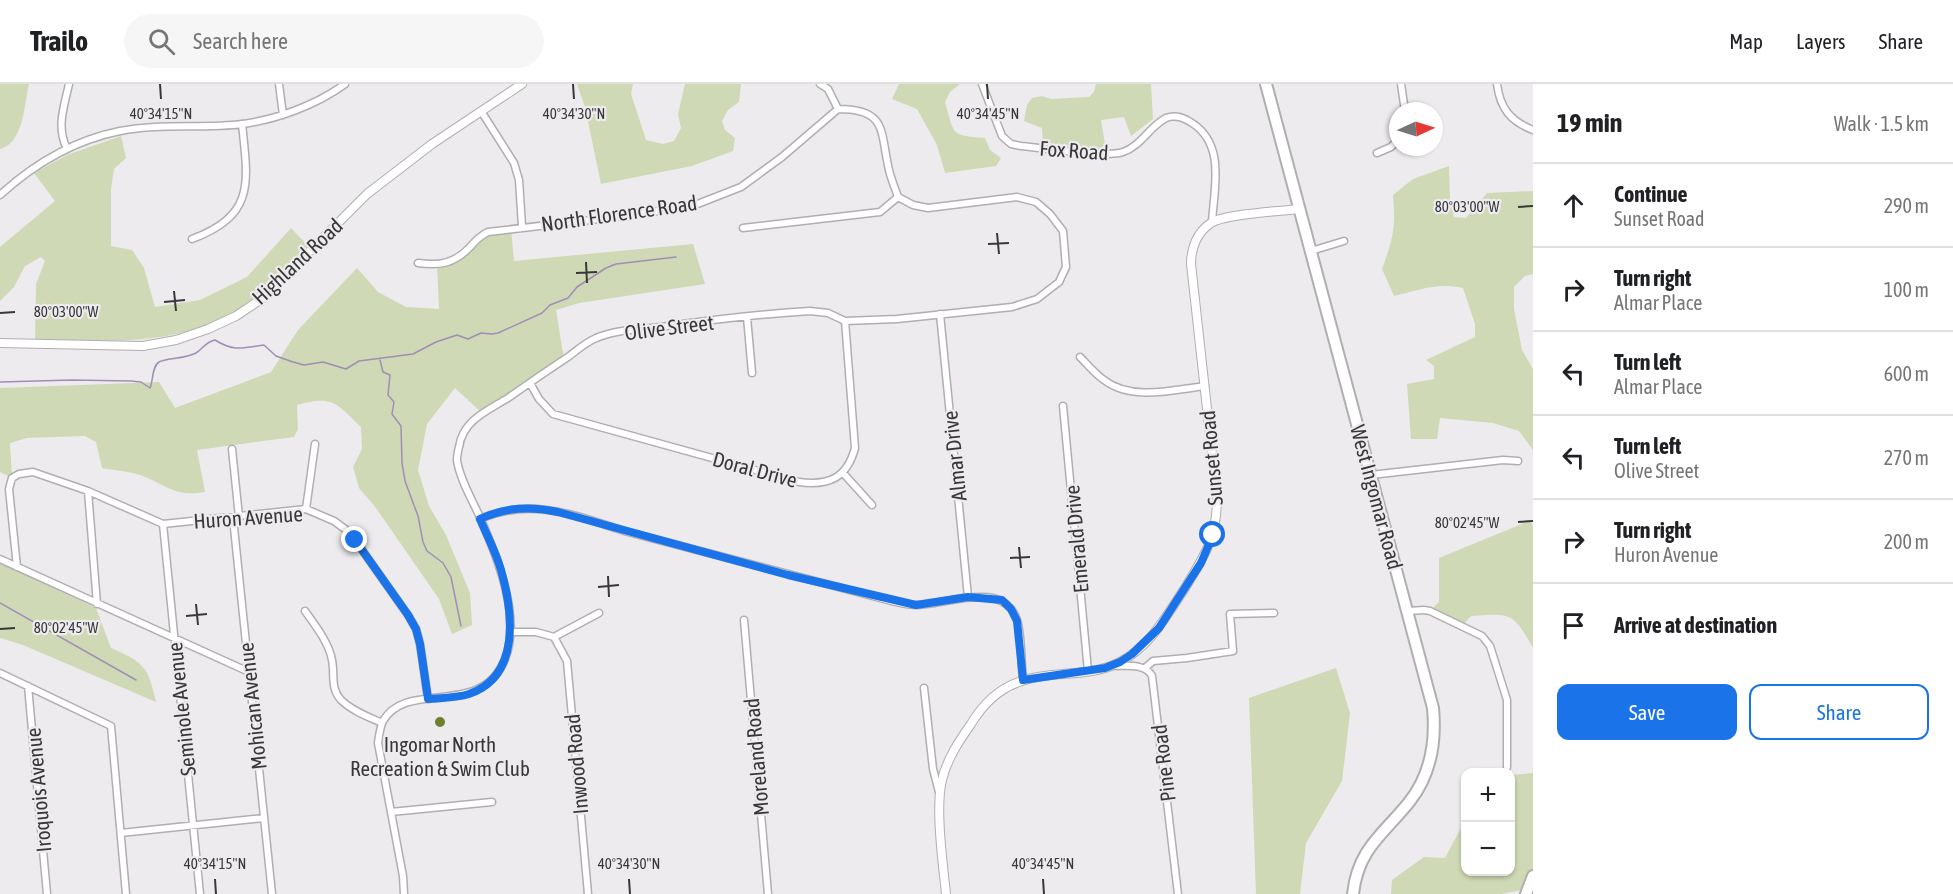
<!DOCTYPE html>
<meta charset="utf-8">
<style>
:root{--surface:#fff;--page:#f6f6f6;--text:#202124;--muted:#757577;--line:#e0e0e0;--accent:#1a73e8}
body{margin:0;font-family:"Asap Condensed",sans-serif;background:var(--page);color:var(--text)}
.controls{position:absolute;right:18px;bottom:18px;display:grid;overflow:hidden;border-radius:12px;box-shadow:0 2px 4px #0004}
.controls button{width:54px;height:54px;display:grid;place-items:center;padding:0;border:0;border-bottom:2px solid var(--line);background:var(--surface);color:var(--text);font:30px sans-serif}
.compass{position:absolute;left:1389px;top:18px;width:54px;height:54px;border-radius:50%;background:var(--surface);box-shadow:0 2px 4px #0004;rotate:86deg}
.stop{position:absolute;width:18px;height:18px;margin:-14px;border:4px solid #1a73e8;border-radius:50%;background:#fff}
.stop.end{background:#1a73e8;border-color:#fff;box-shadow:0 2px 6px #0008}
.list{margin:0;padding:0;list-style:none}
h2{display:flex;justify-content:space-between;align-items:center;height:78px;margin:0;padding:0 24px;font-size:26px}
h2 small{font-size:20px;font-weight:400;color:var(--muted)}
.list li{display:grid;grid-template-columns:39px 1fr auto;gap:18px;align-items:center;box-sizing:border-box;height:84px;padding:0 24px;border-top:2px solid var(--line)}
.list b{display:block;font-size:22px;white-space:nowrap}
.list p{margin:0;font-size:20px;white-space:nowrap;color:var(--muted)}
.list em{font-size:20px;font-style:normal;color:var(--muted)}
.actions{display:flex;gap:12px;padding:18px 24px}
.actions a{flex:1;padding:14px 0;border:2px solid var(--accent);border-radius:12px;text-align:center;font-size:21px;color:var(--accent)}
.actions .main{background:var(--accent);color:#fff}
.icon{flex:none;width:33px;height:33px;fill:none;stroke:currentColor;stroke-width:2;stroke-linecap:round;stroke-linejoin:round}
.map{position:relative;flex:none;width:1533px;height:810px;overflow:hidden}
header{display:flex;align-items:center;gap:36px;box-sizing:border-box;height:84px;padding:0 30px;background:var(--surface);border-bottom:2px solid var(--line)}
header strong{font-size:28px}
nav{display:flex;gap:33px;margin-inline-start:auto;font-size:21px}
.search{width:420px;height:54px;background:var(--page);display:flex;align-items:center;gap:15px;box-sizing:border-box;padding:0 21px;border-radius:33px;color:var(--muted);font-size:22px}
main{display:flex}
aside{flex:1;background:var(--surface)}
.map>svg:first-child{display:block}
.green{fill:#cfd9b5}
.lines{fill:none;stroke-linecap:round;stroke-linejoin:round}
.stream{stroke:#a18eb7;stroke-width:1.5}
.minor-casing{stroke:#b0aeb1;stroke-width:9}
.tertiary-casing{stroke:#b0aeb1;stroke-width:10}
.primary-casing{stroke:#b0aeb1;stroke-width:14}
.minor{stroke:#fff;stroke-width:6}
.tertiary{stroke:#fff;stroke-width:8}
.primary{stroke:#fff;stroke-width:10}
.route{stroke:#1a73e8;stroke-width:8}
.ticks{fill:none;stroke:#393839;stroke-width:2}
.poi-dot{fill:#6e7f2e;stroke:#edebee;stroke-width:2}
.labels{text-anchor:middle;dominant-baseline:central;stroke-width:4.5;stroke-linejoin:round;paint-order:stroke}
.street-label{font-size:21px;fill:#393839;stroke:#edebee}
.poi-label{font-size:21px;fill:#393839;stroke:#edebee}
.ticks-label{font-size:15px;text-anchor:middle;fill:#393839;stroke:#edebee;stroke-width:4.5;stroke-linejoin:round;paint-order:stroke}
</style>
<header>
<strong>Trailo</strong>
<div class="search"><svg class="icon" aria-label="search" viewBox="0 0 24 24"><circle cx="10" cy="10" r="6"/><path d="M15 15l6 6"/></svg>Search here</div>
<nav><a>Map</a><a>Layers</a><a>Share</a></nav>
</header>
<main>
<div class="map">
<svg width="1533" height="810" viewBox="0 0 1533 810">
<rect width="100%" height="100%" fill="#edebee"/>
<path class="green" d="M0 0H29C24 20 24 59 0 65Z
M577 0H633L631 10 646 56 663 60 674 57 681 44 678 30 685 0H741L739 18 728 26 722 37 725 46 735 54 733 67 692 82 601 100 585 23Z
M899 0H960L950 8 945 18C955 51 949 51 985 54L990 66 1001 74 996 82 945 89 937 61 917 25 892 15Z
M1096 0H1151L1153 35 1131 52 1124 33 1101 36 1106 66 1043 59 1042 44 1024 37 1027 21 1032 14 1042 12 1051 15 1089 13 1094 8Z
M121 52 126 74 114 85 111 105V162L132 166 144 184 155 223 200 216 247 193 291 144 309 163C292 179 277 197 259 211 186 266 120 256 35 256L36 200 45 177 41 173 25 182 14 203 0 217V163L55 117 34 89 67 71Z
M1449 82 1450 116 1454 133 1466 134 1487 109 1533 107V190L1525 192 1514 203V225L1522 266 1533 285V366L1519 347 1493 339 1440 334 1437 355H1411L1407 300 1434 295V282L1426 276 1475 253V240L1463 204C1439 198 1417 206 1394 212L1382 185C1393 155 1396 143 1393 111L1413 95Z
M511 144 514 177 693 160 705 200 579 219 556 226 564 275 482 329 455 304 427 340 418 386 429 422 446 451 470 509 472 541 452 550 439 515 376 424 359 404 353 383 362 365 361 343C336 319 333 311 297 321L298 345 294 353 197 366 205 408C177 413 169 403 145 393 132 387 116 387 102 384L96 358 85 352 27 354 10 359 12 394 0 388V304L159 298 175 324 271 288 298 246 357 184 378 208 406 223 439 225 437 181 450 179 481 151Z
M1529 437 1533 441V564C1513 528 1511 529 1471 532L1462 542 1430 527 1439 518V474Z
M0 479 96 524 111 564C145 579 148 583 156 618L23 561 0 554Z
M1336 584 1350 629 1342 697 1306 759 1300 810H1256L1249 614Z
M1533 689V810H1526L1527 805 1501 810H1391L1392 796 1424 773 1445 774 1463 740 1465 725 1466 788H1510L1511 691Z"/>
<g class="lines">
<path class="stream" d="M380 276 383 288 390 291 388 311 394 318 392 330 401 342 402 379 405 397 418 432 423 458 427 467 443 479 451 493 461 542
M0 298 72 296 131 297 141 298 150 304C153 298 152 282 159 278 166 274 185 275 196 269 203 265 205 258 215 256 234 268 243 264 264 261L276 272 293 278 304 281 323 278 346 285 359 277 413 270 436 258 457 251 468 255 481 249 492 250 498 249 542 229 550 221 568 214 577 203 606 184 616 180 676 173
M0 519 136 596"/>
<defs>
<path id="minor" d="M279 0 283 31
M820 0 828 5 838 25C888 25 880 48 889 86 891 95 895 104 898 113
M982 0 1002 52 1011 60 1021 62C1043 64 1106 74 1123 68 1141 62 1150 42 1166 34 1176 30 1184 34 1192 39 1226 61 1214 104 1212 138
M1401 0 1405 27
M1497 0C1500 24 1510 37 1533 46
M481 27 514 79 519 96 522 142
M67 65C56 43 64 23 69 0
M1377 69 1391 63 1398 56
M0 111C34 80 75 56 120 47 161 39 202 45 243 40 278 35 316 21 345 0
M192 155C256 131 248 98 242 40
M1311 167 1344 157
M418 179C439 182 454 180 470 163 475 157 480 152 488 148L633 131 695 121 741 103 782 73 838 25
M940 230 968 513
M747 233 752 289
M1080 273C1088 281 1095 290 1104 296 1131 317 1173 306 1205 302
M530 299 539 315 553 330 799 398C829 402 847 394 855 364L845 237
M1063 322 1088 587
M232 365 239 433
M843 389 872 421
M1371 391 1503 376 1518 377
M88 407 97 520
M306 425 315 360
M233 434 272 810
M480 435C531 413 574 431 624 447L880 514C891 517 905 521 916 521 946 521 1003 495 1017 536 1022 553 1021 579 1023 596
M163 440 200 810
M0 475 249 588
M17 483 9 405 12 394 19 390 33 388 88 407 163 440 306 425 334 437 345 445 355 456 408 531 416 545 420 560 428 615
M305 527C315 541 329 559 332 576 335 591 330 604 341 616 352 627 369 633 382 639
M1408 527 1424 526 1430 527 1482 552 1490 562 1507 616V683
M744 536 768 810
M510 548H536L554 553 599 529
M554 553 567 577 588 810
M1113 582C1126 582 1145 579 1152 592L1178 810
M1145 584 1153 577 1187 574 1233 567 1230 530 1274 529
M0 589 111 642 126 810
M28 602 47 810
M924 604 933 685 939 708
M391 728 492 718
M121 749 264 734
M404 810 403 792 378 659C379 652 380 643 383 637 408 594 481 636 505 575 522 532 496 470 479 431 472 416 459 393 457 376 457 372 458 367 459 363 463 336 487 327 508 314 528 300 548 286 568 273 576 267 585 259 594 255 615 245 639 246 661 243 710 236 760 230 810 227L828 229 845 237 897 235 1012 223 1037 215 1059 198 1066 183 1063 147 1050 130 1036 118 1017 113 928 124 913 121 898 113 880 128 743 144"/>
<path id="tertiary" d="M0 259 143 262 176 256 208 245 236 232 263 214 367 110 432 60 522 0
M946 810C943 780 935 724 942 696 947 675 959 657 971 640 983 620 999 604 1022 597 1053 586 1090 594 1120 578 1150 562 1165 534 1183 507 1203 475 1217 454 1217 415L1191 180C1191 164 1197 148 1211 139 1224 130 1280 127 1300 125"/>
<path id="primary" d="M1266 0 1433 624C1436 656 1431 690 1410 717 1384 750 1358 764 1353 810
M1526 810 1533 792"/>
</defs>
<use href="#minor" class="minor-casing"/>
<use href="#tertiary" class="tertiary-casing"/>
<use href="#primary" class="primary-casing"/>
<use href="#minor" class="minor"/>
<use href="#tertiary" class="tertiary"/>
<use href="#primary" class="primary"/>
</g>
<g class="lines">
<path class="route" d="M355 456 408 531 416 545 420 560 428 615C441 614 457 614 469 610 521 592 513 528 501 486 496 468 487 452 480 435 507 423 530 422 558 428L788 491 916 521 968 513 1002 516 1011 525 1017 537 1023 596 1105 584 1120 578 1132 570 1159 544 1201 479 1213 451"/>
</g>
<path class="ticks" d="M160 0 161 15M573 0 574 15M987 0 988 15M1518 123 1533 122M997 149 999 170M988 160 1009 159M586 178 587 199M576 189 597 188M174 207 176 227M164 218 185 216M0 229 15 228M1518 438 1533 437M1019 463 1021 484M1010 474 1030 473M608 492 609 513M598 503 619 501M196 520 198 541M186 532 207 530M0 545 15 544M215 795 216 810M629 795 630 810M1043 795 1044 810"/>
<circle class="poi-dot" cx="440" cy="638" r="6"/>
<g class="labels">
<g class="street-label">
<text transform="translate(1074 66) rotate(4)">Fox Road</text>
<text transform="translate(619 129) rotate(-8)">North Florence Road</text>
<text transform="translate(297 177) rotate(-43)">Highland Road</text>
<text transform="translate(669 243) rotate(-7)">Olive Street</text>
<text transform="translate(954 372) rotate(-96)">Almar Drive</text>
<text transform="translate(1211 374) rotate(-95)">Sunset Road</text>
<text transform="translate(755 385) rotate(15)">Doral Drive</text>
<text transform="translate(1377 413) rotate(75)">West Ingomar Road</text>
<text transform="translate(248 433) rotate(-4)">Huron Avenue</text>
<text transform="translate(1076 455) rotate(-95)">Emerald Drive</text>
<text transform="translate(252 622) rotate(-96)">Mohican Avenue</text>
<text transform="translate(181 625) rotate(-96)">Seminole Avenue</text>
<text transform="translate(756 673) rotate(-95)">Moreland Road</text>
<text transform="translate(1163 679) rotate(-97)">Pine Road</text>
<text transform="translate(576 680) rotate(-95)">Inwood Road</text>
<text transform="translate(38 706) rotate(-95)">Iroquois Avenue</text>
</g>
<g class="poi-label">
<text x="440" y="660">Ingomar North<tspan x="440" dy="24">Recreation &amp; Swim Club</tspan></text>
</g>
</g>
<g class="ticks-label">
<text x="161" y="35">40°34'15"N</text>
<text x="574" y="35">40°34'30"N</text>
<text x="988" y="35">40°34'45"N</text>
<text x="1467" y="128">80°03'00"W</text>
<text x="66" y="233">80°03'00"W</text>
<text x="1467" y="444">80°02'45"W</text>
<text x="66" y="549">80°02'45"W</text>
<text x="215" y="785">40°34'15"N</text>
<text x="629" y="785">40°34'30"N</text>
<text x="1043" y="785">40°34'45"N</text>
</g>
</svg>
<div class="controls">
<button>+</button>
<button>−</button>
</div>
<svg class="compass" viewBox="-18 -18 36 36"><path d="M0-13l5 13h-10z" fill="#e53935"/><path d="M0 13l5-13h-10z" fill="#757577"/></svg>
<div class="stop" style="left:1213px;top:451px"></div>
<div class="stop end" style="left:355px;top:456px"></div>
</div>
<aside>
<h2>19 min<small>Walk · 1.5 km</small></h2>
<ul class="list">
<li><svg class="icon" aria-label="ahead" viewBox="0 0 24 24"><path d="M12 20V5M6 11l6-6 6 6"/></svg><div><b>Continue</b><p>Sunset Road</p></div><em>290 m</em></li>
<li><svg class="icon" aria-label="right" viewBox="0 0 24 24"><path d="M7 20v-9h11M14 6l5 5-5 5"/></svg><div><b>Turn right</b><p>Almar Place</p></div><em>100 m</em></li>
<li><svg class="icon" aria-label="left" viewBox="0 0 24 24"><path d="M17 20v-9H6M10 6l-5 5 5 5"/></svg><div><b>Turn left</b><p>Almar Place</p></div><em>600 m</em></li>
<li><svg class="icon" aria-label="left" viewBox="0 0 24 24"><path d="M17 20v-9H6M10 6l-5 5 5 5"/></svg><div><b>Turn left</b><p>Olive Street</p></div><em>270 m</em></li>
<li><svg class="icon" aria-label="right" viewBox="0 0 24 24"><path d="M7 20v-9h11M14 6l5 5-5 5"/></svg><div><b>Turn right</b><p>Huron Avenue</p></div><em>200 m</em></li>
<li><svg class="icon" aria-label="arrive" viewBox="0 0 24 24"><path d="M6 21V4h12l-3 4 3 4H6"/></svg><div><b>Arrive at destination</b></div></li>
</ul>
<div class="actions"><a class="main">Save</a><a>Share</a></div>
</aside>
</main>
